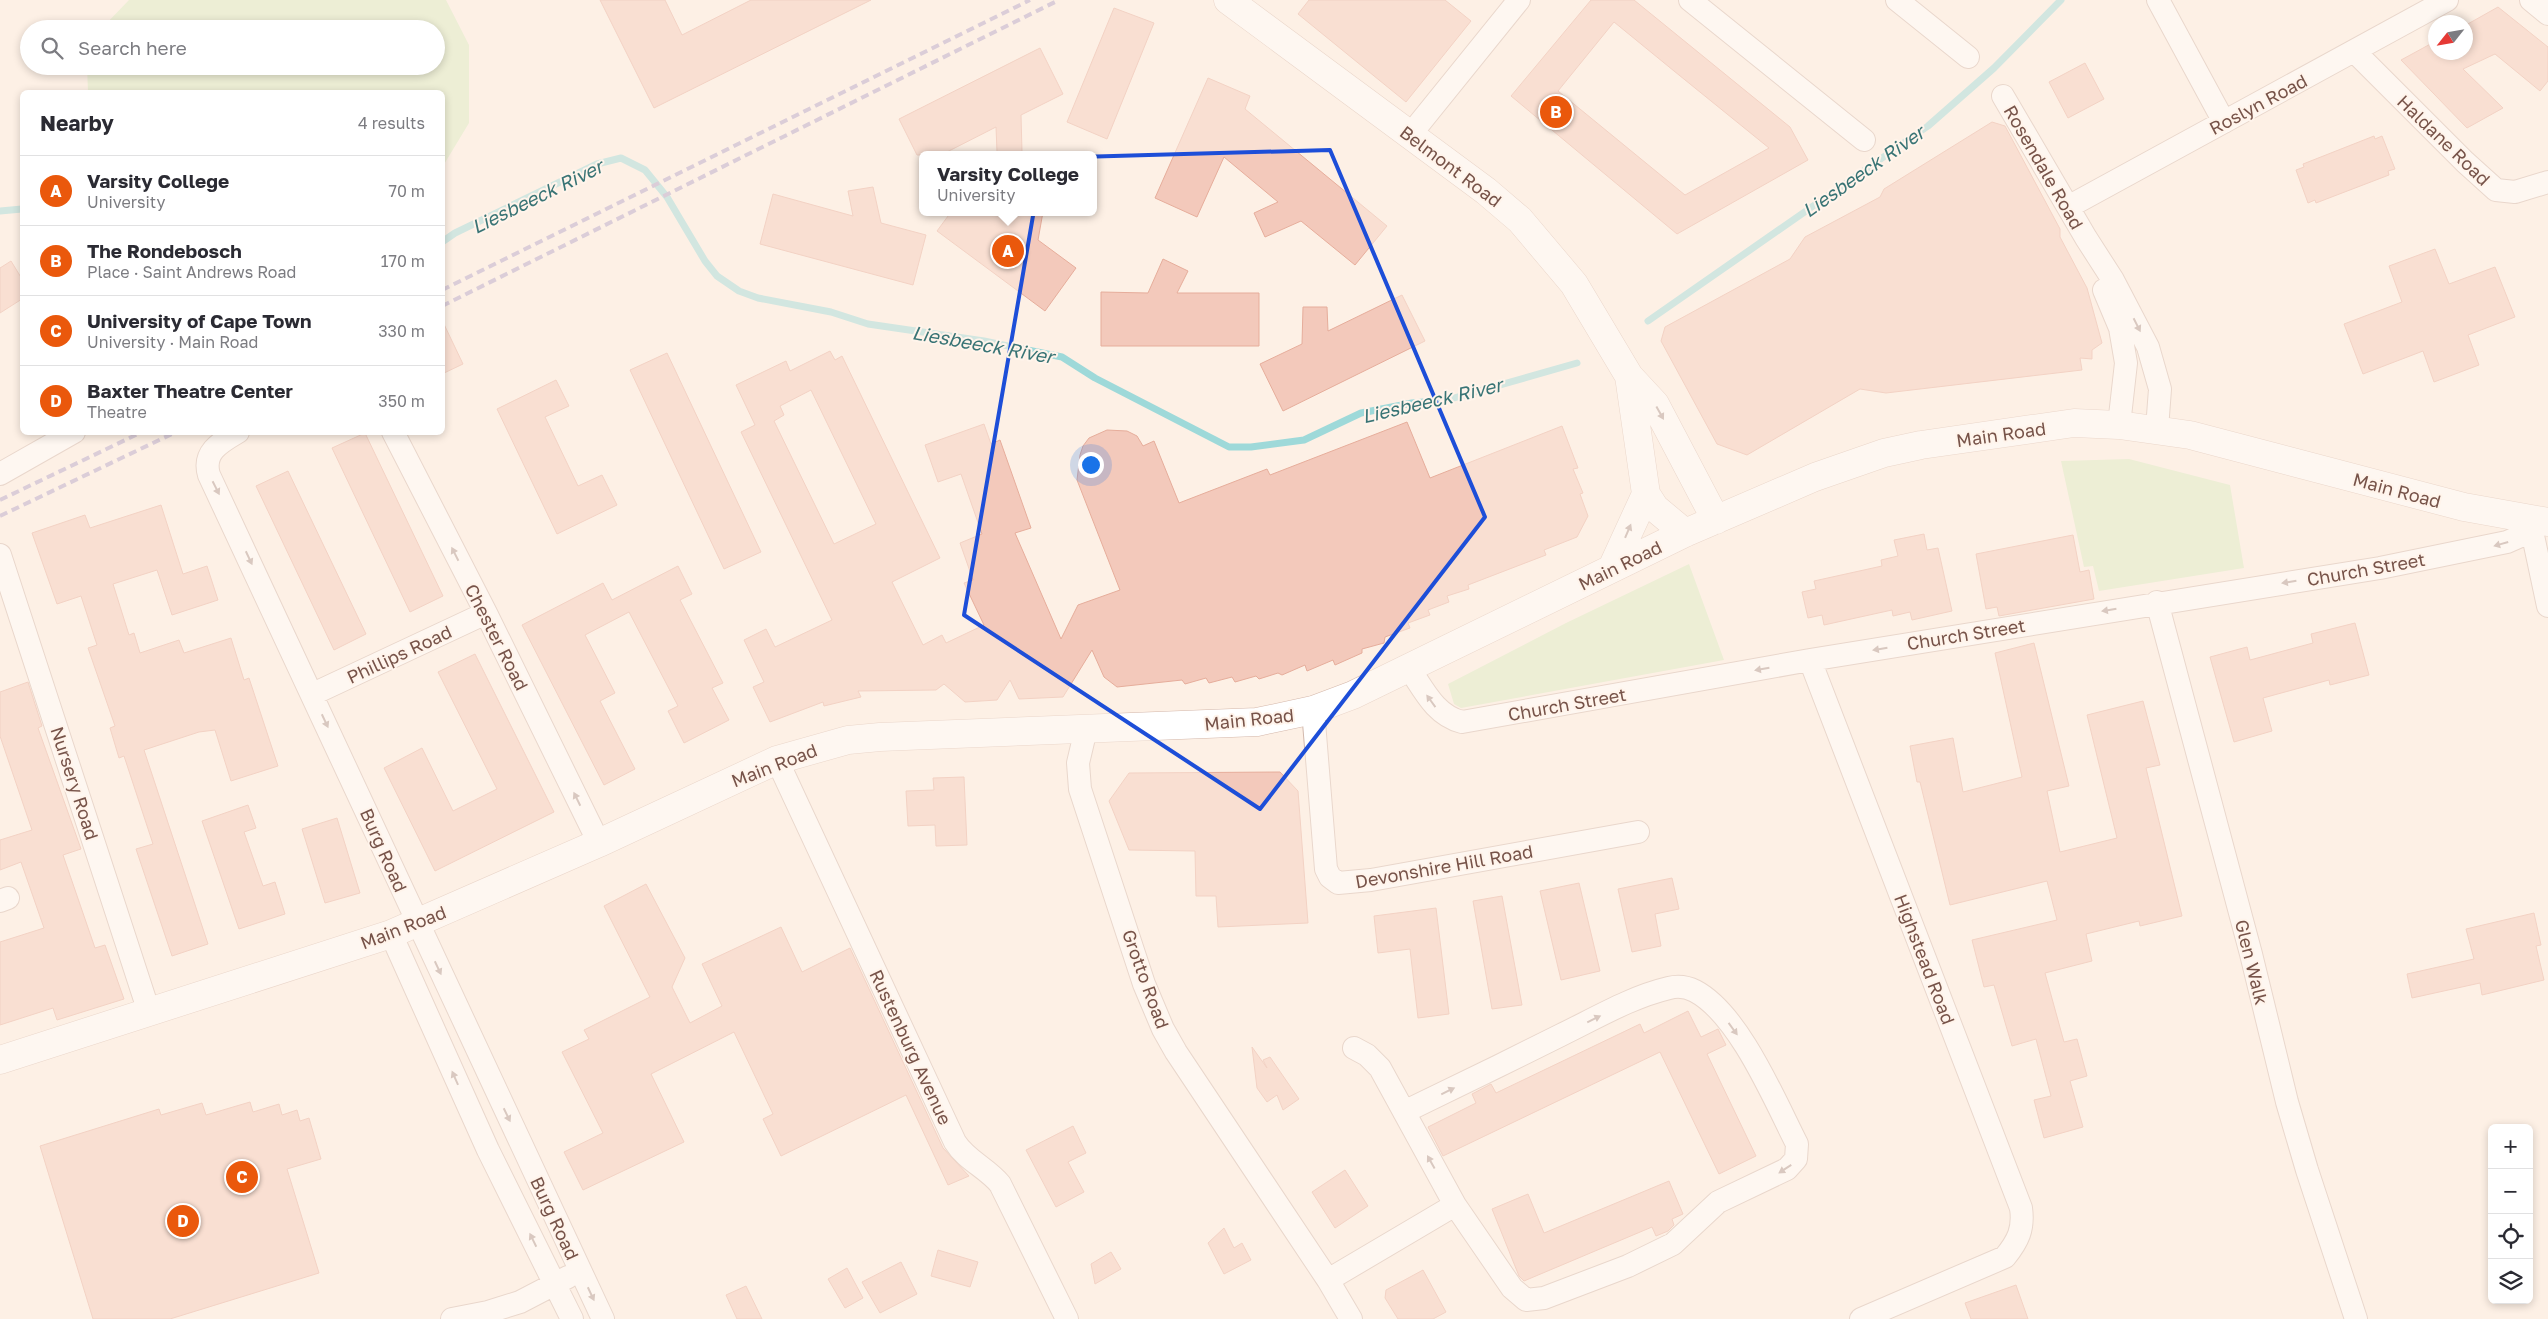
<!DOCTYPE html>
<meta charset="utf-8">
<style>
:root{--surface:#fff;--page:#f7f7f7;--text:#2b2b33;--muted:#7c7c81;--line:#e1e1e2;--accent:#ea580c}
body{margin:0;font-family:"Golos Text",sans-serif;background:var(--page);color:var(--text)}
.controls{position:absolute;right:15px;bottom:15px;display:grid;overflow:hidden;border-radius:8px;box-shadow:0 2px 8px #0003}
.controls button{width:45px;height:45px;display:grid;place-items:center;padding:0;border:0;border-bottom:1px solid var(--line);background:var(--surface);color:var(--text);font:25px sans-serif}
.compass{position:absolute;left:2428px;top:15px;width:45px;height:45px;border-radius:50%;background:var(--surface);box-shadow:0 2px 8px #0003;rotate:239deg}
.you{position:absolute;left:1090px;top:464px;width:18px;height:18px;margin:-12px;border:4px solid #fff;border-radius:50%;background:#1a73e8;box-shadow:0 0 0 8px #1a73e833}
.badge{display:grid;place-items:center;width:32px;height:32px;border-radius:50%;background:var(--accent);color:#fff;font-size:16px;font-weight:700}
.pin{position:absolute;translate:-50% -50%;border:2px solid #fff;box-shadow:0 1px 5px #0006}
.popup{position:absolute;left:919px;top:151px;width:178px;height:65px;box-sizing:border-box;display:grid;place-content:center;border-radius:8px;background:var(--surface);filter:drop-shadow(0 1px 4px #0005);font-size:16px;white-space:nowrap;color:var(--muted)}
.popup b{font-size:19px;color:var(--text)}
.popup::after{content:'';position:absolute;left:50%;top:100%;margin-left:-10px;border:10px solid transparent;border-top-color:var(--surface)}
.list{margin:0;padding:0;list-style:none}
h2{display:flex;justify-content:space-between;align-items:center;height:65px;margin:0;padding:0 20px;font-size:21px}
h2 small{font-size:16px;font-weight:400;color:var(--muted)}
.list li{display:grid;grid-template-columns:32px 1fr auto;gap:15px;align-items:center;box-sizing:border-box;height:70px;padding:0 20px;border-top:1px solid var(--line)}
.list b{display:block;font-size:19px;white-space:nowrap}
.list p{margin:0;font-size:16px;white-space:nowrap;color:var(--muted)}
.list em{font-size:16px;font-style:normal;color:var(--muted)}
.icon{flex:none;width:28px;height:28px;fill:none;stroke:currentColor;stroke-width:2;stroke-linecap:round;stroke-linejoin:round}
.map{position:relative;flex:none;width:2548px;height:1319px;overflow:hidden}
.search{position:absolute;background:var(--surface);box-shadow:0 2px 8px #0003;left:20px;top:20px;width:425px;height:55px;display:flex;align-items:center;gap:12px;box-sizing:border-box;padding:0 18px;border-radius:28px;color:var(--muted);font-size:19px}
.panel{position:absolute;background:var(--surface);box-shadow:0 2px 8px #0003;left:20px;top:90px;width:425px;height:345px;border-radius:8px}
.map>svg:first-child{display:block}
.green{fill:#d9ebc2}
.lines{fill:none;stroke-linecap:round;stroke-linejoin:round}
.stream{stroke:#9ed9d9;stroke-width:7}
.building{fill:#f3c9bb;stroke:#e6ad9b;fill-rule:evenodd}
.street-casing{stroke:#d1b8ad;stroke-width:24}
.secondary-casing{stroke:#d4b7aa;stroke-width:29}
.street{stroke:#fff;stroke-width:22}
.secondary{stroke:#fff;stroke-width:28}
.rail{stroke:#b1a2c7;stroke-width:4;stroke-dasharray:8 5;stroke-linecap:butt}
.oneway{fill:#ad9892}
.marked{fill:none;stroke:#1d4ed8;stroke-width:4;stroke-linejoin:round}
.labels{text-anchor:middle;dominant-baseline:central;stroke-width:4;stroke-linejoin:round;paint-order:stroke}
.street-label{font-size:18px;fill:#775349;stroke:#fff4eb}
.water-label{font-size:19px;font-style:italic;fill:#397475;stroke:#fff4eb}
</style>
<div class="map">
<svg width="2548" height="1319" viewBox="0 0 2548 1319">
<rect width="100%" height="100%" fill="#fdf0e5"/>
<path class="green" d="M129 0H446L469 45V123L443 166 442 92H88L87 66H436V29H101Z
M2129 459 2230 485 2244 568 2099 591 2093 566 2084 567 2061 461Z
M1689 564 1724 660 1461 708 1454 704 1448 684 1566 623Z"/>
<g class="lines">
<path class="stream" d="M0 211 22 209
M442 242 455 233 597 164 621 158 645 170 667 197 705 261 717 276 739 291 758 298 831 312 868 324 984 341 1062 357 1095 378 1229 447H1251L1304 440 1361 413 1412 403 1447 400 1577 363
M1648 321 1928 126 1994 68 2061 0"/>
</g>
<path class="building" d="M600 0H665L682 35 751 0H871L654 108Z
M1309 0H1445L1471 21 1406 102 1298 14Z
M1591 0H1634L1790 127 1808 160 1677 234 1511 96ZM1614 22 1674 71 1769 148 1685 195 1558 91Z
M2498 7 2548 47V81L2540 91 2495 54 2463 69 2503 108 2467 128 2401 60 2436 41V52H2466V25Z
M1114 8 1154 23 1107 139 1067 122Z
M1040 48 1063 94 1021 115 1022 152H997L996 127 941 155H917L899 119Z
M2085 63 2104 99 2068 118 2049 82Z
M1208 78 1250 96 1245 109 1387 226 1355 265 1301 221 1265 237 1254 213 1278 202 1224 157 1197 217 1155 198Z
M1992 122 2005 126 2060 229V237L2087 288 2102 343 2092 350V359L2080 358 2082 370 1886 393 1860 389 1747 455 1717 444 1661 341 1665 327 1790 259 1805 237 1880 197 1884 189Z
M2374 136 2375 139 2382 136 2395 169 2388 171 2389 175 2316 203 2315 200 2308 203 2296 170 2304 167 2303 164Z
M873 187 881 223 926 235 913 285 760 244 773 194 853 216 848 191Z
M951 212H1043L1038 240 1076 268 1045 311 937 231Z
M2435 249 2449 284 2495 267 2515 317 2468 335 2479 365 2434 382 2423 351 2363 374 2344 324 2402 302 2389 266Z
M1163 259 1188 271 1177 293H1259V346H1101V292L1148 293Z
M11 261 22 279V299L0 313V268Z
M1402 295 1425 341 1283 411 1260 364 1302 344 1303 307H1327L1328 331Z
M442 320 463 364 442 374Z
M830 351 835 360 842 356 940 558 892 582 923 645 942 635 946 643 984 625 964 583 973 580 960 543 982 534 961 474 938 482 925 445 984 424 991 444 1000 440 1031 528 1015 533 1061 639 1078 605 1120 590 1077 480 1080 455 1083 446 1089 438 1107 430 1127 431 1137 436 1143 446 1154 441 1179 503 1267 469 1270 475 1407 422 1430 478 1562 426 1578 468 1573 469 1583 493 1580 494 1588 516 1577 537 1544 550 1546 555 1468 585 1469 589 1447 596 1449 602 1428 610 1430 615 1408 623 1410 628 1385 637 1384 643 1362 649V653L1335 665 1333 660 1307 671 1305 665 1282 675 1278 673 1259 679 1256 676 1235 682 1232 677 1209 683 1206 678 1185 684 1182 680 1117 687 1104 677 1092 650 1063 697 1019 699 1010 680 997 700 965 702 944 684 936 690 858 691 861 697 824 706 823 702 770 722 753 687 764 682 744 640 766 629 775 647 832 620 741 432 755 425 736 385 786 361 790 371ZM811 390 876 524 834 544 774 421 784 415 780 406Z
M667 353 761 552 724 569 630 370Z
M556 380 569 406 545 417 578 486 602 475 617 505 557 534 497 409Z
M365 433 443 596 410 612 332 448Z
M288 471 366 634 334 650 256 486Z
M161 505 183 574 207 566 218 600 172 615 157 570 113 584 129 635 134 633 140 653 179 640 184 653 231 638 244 680 249 678 278 766 231 781 215 730 199 732 144 750 208 944 172 956 136 849 153 844 124 756 119 758 110 728 115 726 88 648 97 645 81 596 57 604 32 533 85 515 90 528Z
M1924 534 1927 550 1938 548 1952 611 1912 620 1910 612 1893 616 1892 610 1824 625 1822 615 1808 618 1802 592 1816 589 1814 581 1882 566 1881 560 1898 556 1894 540Z
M2073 535 2080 572 2089 570 2094 599 1999 616 1997 607 1986 609 1976 554Z
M678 566 692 594 680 600 723 683 712 688 729 720 684 743 668 711 678 706 629 612 585 635 615 693 600 701 635 769 604 785 522 625 603 583 612 600Z
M2355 623 2369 675 2330 685 2329 680 2263 698 2272 731 2234 742 2210 657 2247 647 2250 660 2313 643 2311 634Z
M2034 643 2069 786 2047 791 2060 852 2117 838 2087 715 2143 701 2160 765 2146 768 2182 916 2140 926 2139 921 2086 934 2092 961 2045 973 2064 1042 2077 1039 2087 1076 2070 1081 2083 1127 2044 1138 2034 1100 2051 1096 2036 1039 2012 1046 1994 985 1984 987 1972 940 2057 920 2047 881 1950 905 1920 782H1917L1910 746 1953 738 1963 792 2022 777 1995 653Z
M475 654 554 812 435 871 384 768 422 748 453 811 497 789 438 672Z
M28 682 42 726 38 728 81 849 63 855 95 948 105 945 124 999 57 1020 53 1008 0 1025V942L44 928 21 862 0 870V840L32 830 0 736V692Z
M1280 772 1298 791 1308 923 1218 927 1216 896H1196L1195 851 1129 850 1109 801 1129 773Z
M964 777 967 845 936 846 935 825 908 826 906 791 934 790 933 778Z
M248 805 256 828 244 832 263 886 275 882 285 914 239 929 202 821Z
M337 818 360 893 325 903 302 829Z
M1672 878 1679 909 1655 914 1661 946 1632 952 1618 889Z
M1579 883 1600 971 1561 980 1540 891Z
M646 884 685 958 672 987 690 1023 722 1006 702 964 781 927 802 972 850 948 943 1148 969 1176 948 1185 906 1095 781 1156 763 1119 773 1114 734 1032 651 1074 684 1142 583 1190 564 1152 603 1133 562 1052 589 1039 584 1030 650 997 604 906Z
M1502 896 1522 1005 1492 1009 1473 901Z
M1436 908 1449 1014 1418 1018 1410 949 1378 953 1374 916Z
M2534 913 2541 945 2536 946 2544 980 2482 995 2480 983 2412 998 2407 974 2474 959 2466 929Z
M1688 1011 1701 1037 1718 1029 1726 1045 1707 1054 1756 1156 1719 1174 1660 1052 1443 1156 1428 1127 1476 1103 1472 1094 1491 1084 1496 1093 1640 1024 1644 1033Z
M1252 1047 1267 1068 1263 1060 1270 1057 1299 1099 1283 1110 1277 1095 1267 1102 1257 1088Z
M250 1102 253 1112 279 1104 282 1115 297 1110 300 1121 309 1118 321 1159 287 1169 319 1273 170 1319H93L40 1146 159 1109 161 1115 202 1103 206 1115Z
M1073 1126 1086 1153 1068 1162 1084 1192 1056 1207 1026 1150Z
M1345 1170 1368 1206 1335 1228 1312 1192Z
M1669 1181 1683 1214 1672 1219 1674 1225 1668 1231 1656 1236 1652 1227 1524 1281 1519 1276 1492 1209 1528 1194 1544 1233Z
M1224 1228 1234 1248 1242 1243 1251 1260 1224 1274 1208 1243Z
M938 1250 978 1262 970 1287 931 1276Z
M1111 1252 1121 1269 1095 1284 1091 1264Z
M901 1262 917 1294 880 1313 862 1282Z
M847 1268 863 1298 845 1308 828 1279Z
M1423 1270 1446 1312 1433 1319H1398L1385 1298 1386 1290Z
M2016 1285 2028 1319H1971L1965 1303Z
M746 1286 762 1319H737L726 1295Z"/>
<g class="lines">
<defs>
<path id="street" d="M1690 0 1864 140
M1897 0 1968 57
M2158 0 2224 122
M2531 0 2548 14
M2354 51 2465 162 2496 190 2515 192 2548 182
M2003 96 2086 238 2113 280 2148 347 2160 389 2157 429
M1410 135 1519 0
M2068 207 2447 0
M2104 290 2120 328 2126 363 2119 425
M238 432C221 442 202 452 209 475L603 1319
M393 432 486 613 599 843
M0 474 74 432
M2532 531 2548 606
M0 555 149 1012
M2157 602 2251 954 2287 1102 2307 1170 2356 1319
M1810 660 2021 1208C2024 1229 2018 1241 2005 1257L1861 1319
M1409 668C1424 690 1435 715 1462 722L1810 660 2380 568 2507 542 2532 531 2544 522
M313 694 486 613
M1313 710 1326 869 1330 877 1338 883 1371 880 1638 832
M1086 729 1078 763 1080 789 1144 984 1163 1029 1176 1052 1328 1280 1351 1319
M777 760 955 1142C966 1160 987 1168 1000 1184L1067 1319
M0 901 8 898
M391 934 488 1150 572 1319
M1354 1048 1367 1055 1380 1068 1455 1205 1512 1288 1526 1300 1544 1298 1628 1266 1673 1244 1718 1202 1787 1169 1796 1159 1797 1144C1775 1101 1739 1014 1695 991 1687 987 1677 986 1669 988 1631 997 1596 1018 1561 1035 1509 1061 1456 1087 1404 1112
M1328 1280 1455 1205
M452 1319 488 1312 520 1302 568 1277"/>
<path id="secondary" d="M1228 0 1486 191 1520 220 1574 284 1629 376 1655 404 1716 520
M1629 376 1646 494 1655 508 1685 533
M1612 568 1646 494
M0 1060 391 934 599 843 777 760 848 740 880 737 1257 722 1313 710 1353 695 1685 533 1815 477 1884 453 1921 445 2074 423 2119 425 2190 435 2464 507 2548 522"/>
</defs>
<use href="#street" class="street-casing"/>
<use href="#secondary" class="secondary-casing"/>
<use href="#street" class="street"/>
<use href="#secondary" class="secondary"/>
<path class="rail" d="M442 290 1030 0
M442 306 1059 0
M0 500 142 432
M0 516 176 432"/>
</g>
<defs><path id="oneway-solid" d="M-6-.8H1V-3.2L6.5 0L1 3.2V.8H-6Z" transform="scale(1.25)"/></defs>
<g class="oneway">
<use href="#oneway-solid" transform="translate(2137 325) rotate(63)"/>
<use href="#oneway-solid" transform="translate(1660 413) rotate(61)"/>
<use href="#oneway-solid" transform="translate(216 488) rotate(63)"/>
<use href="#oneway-solid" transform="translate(1628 531) rotate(-67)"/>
<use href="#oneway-solid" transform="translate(2501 544) rotate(164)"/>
<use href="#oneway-solid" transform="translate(455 554) rotate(-117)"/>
<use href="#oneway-solid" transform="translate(249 558) rotate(65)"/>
<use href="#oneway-solid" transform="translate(2289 582) rotate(171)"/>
<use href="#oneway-solid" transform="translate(2109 610) rotate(171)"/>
<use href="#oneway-solid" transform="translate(1880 649) rotate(171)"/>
<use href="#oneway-solid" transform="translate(1762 669) rotate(170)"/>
<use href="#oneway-solid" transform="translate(1431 701) rotate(-126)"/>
<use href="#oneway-solid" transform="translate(325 721) rotate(65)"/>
<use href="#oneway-solid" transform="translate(577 799) rotate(-116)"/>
<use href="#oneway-solid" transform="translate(438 968) rotate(65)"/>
<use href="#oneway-solid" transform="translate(1594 1019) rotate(-26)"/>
<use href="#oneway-solid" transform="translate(1733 1029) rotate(54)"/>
<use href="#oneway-solid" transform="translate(455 1078) rotate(-114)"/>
<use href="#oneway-solid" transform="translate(1448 1091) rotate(-26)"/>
<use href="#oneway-solid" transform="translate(507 1115) rotate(64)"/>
<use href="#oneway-solid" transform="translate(1431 1162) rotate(-119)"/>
<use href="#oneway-solid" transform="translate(1785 1169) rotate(147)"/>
<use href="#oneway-solid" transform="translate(533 1240) rotate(-116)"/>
<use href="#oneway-solid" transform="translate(591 1294) rotate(65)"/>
</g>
<path d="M0 0H2548V1319H0ZM1330 150 1485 517 1260 809 964 615 1043 158Z" fill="#fdf0e5" fill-opacity=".55" fill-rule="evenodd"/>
<path class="marked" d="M1330 150 1485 517 1260 809 964 615 1043 158Z"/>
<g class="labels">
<g class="street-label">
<text transform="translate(2258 104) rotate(-28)">Roslyn Road</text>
<text transform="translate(2444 140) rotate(44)">Haldane Road</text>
<text transform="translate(1451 166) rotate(37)">Belmont Road</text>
<text transform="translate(2044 167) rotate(60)">Rosendale Road</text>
<text transform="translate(2001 434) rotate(-8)">Main Road</text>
<text transform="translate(2397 490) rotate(15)">Main Road</text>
<text transform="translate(1620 565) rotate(-26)">Main Road</text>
<text transform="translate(2366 569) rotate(-10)">Church Street</text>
<text transform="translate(1966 634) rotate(-9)">Church Street</text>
<text transform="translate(497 637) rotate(63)">Chester Road</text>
<text transform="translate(399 654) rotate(-25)">Phillips Road</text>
<text transform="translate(1567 704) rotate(-10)">Church Street</text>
<text transform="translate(1249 719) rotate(-6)">Main Road</text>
<text transform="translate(774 765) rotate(-21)">Main Road</text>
<text transform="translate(75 783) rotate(72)">Nursery Road</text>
<text transform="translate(384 850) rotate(66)">Burg Road</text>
<text transform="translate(1444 866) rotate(-10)">Devonshire Hill Road</text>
<text transform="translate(403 927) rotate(-21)">Main Road</text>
<text transform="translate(1925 959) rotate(69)">Highstead Road</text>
<text transform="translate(2252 962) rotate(76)">Glen Walk</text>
<text transform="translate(1146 979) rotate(70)">Grotto Road</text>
<text transform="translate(911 1047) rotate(65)">Rustenburg Avenue</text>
<text transform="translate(555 1218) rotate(65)">Burg Road</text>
</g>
<g class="water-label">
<text transform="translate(1863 171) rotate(-35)">Liesbeeck River</text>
<text transform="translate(537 196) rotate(-26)">Liesbeeck River</text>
<text transform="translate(983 344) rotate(10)">Liesbeeck River</text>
<text transform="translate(1432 400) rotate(-13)">Liesbeeck River</text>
</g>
</g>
</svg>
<div class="controls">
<button>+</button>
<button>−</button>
<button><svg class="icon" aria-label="locate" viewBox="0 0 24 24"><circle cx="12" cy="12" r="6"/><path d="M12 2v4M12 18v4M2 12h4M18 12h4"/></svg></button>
<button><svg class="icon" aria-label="layers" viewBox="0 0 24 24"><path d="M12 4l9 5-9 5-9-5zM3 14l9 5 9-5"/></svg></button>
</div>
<svg class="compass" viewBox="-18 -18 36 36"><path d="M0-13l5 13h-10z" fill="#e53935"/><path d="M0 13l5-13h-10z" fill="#7c7c81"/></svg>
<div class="you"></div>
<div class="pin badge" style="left:1008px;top:251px">A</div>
<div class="popup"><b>Varsity College</b>University</div>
<div class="pin badge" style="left:1556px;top:112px">B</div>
<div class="pin badge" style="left:242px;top:1177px">C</div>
<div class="pin badge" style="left:183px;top:1221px">D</div>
<div class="search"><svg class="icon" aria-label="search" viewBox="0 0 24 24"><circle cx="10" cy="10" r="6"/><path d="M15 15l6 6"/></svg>Search here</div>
<section class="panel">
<h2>Nearby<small>4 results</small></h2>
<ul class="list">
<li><span class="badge">A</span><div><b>Varsity College</b><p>University</p></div><em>70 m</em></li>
<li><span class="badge">B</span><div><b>The Rondebosch</b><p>Place · Saint Andrews Road</p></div><em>170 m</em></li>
<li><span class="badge">C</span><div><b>University of Cape Town</b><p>University · Main Road</p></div><em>330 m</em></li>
<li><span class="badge">D</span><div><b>Baxter Theatre Center</b><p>Theatre</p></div><em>350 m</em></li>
</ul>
</section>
</div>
